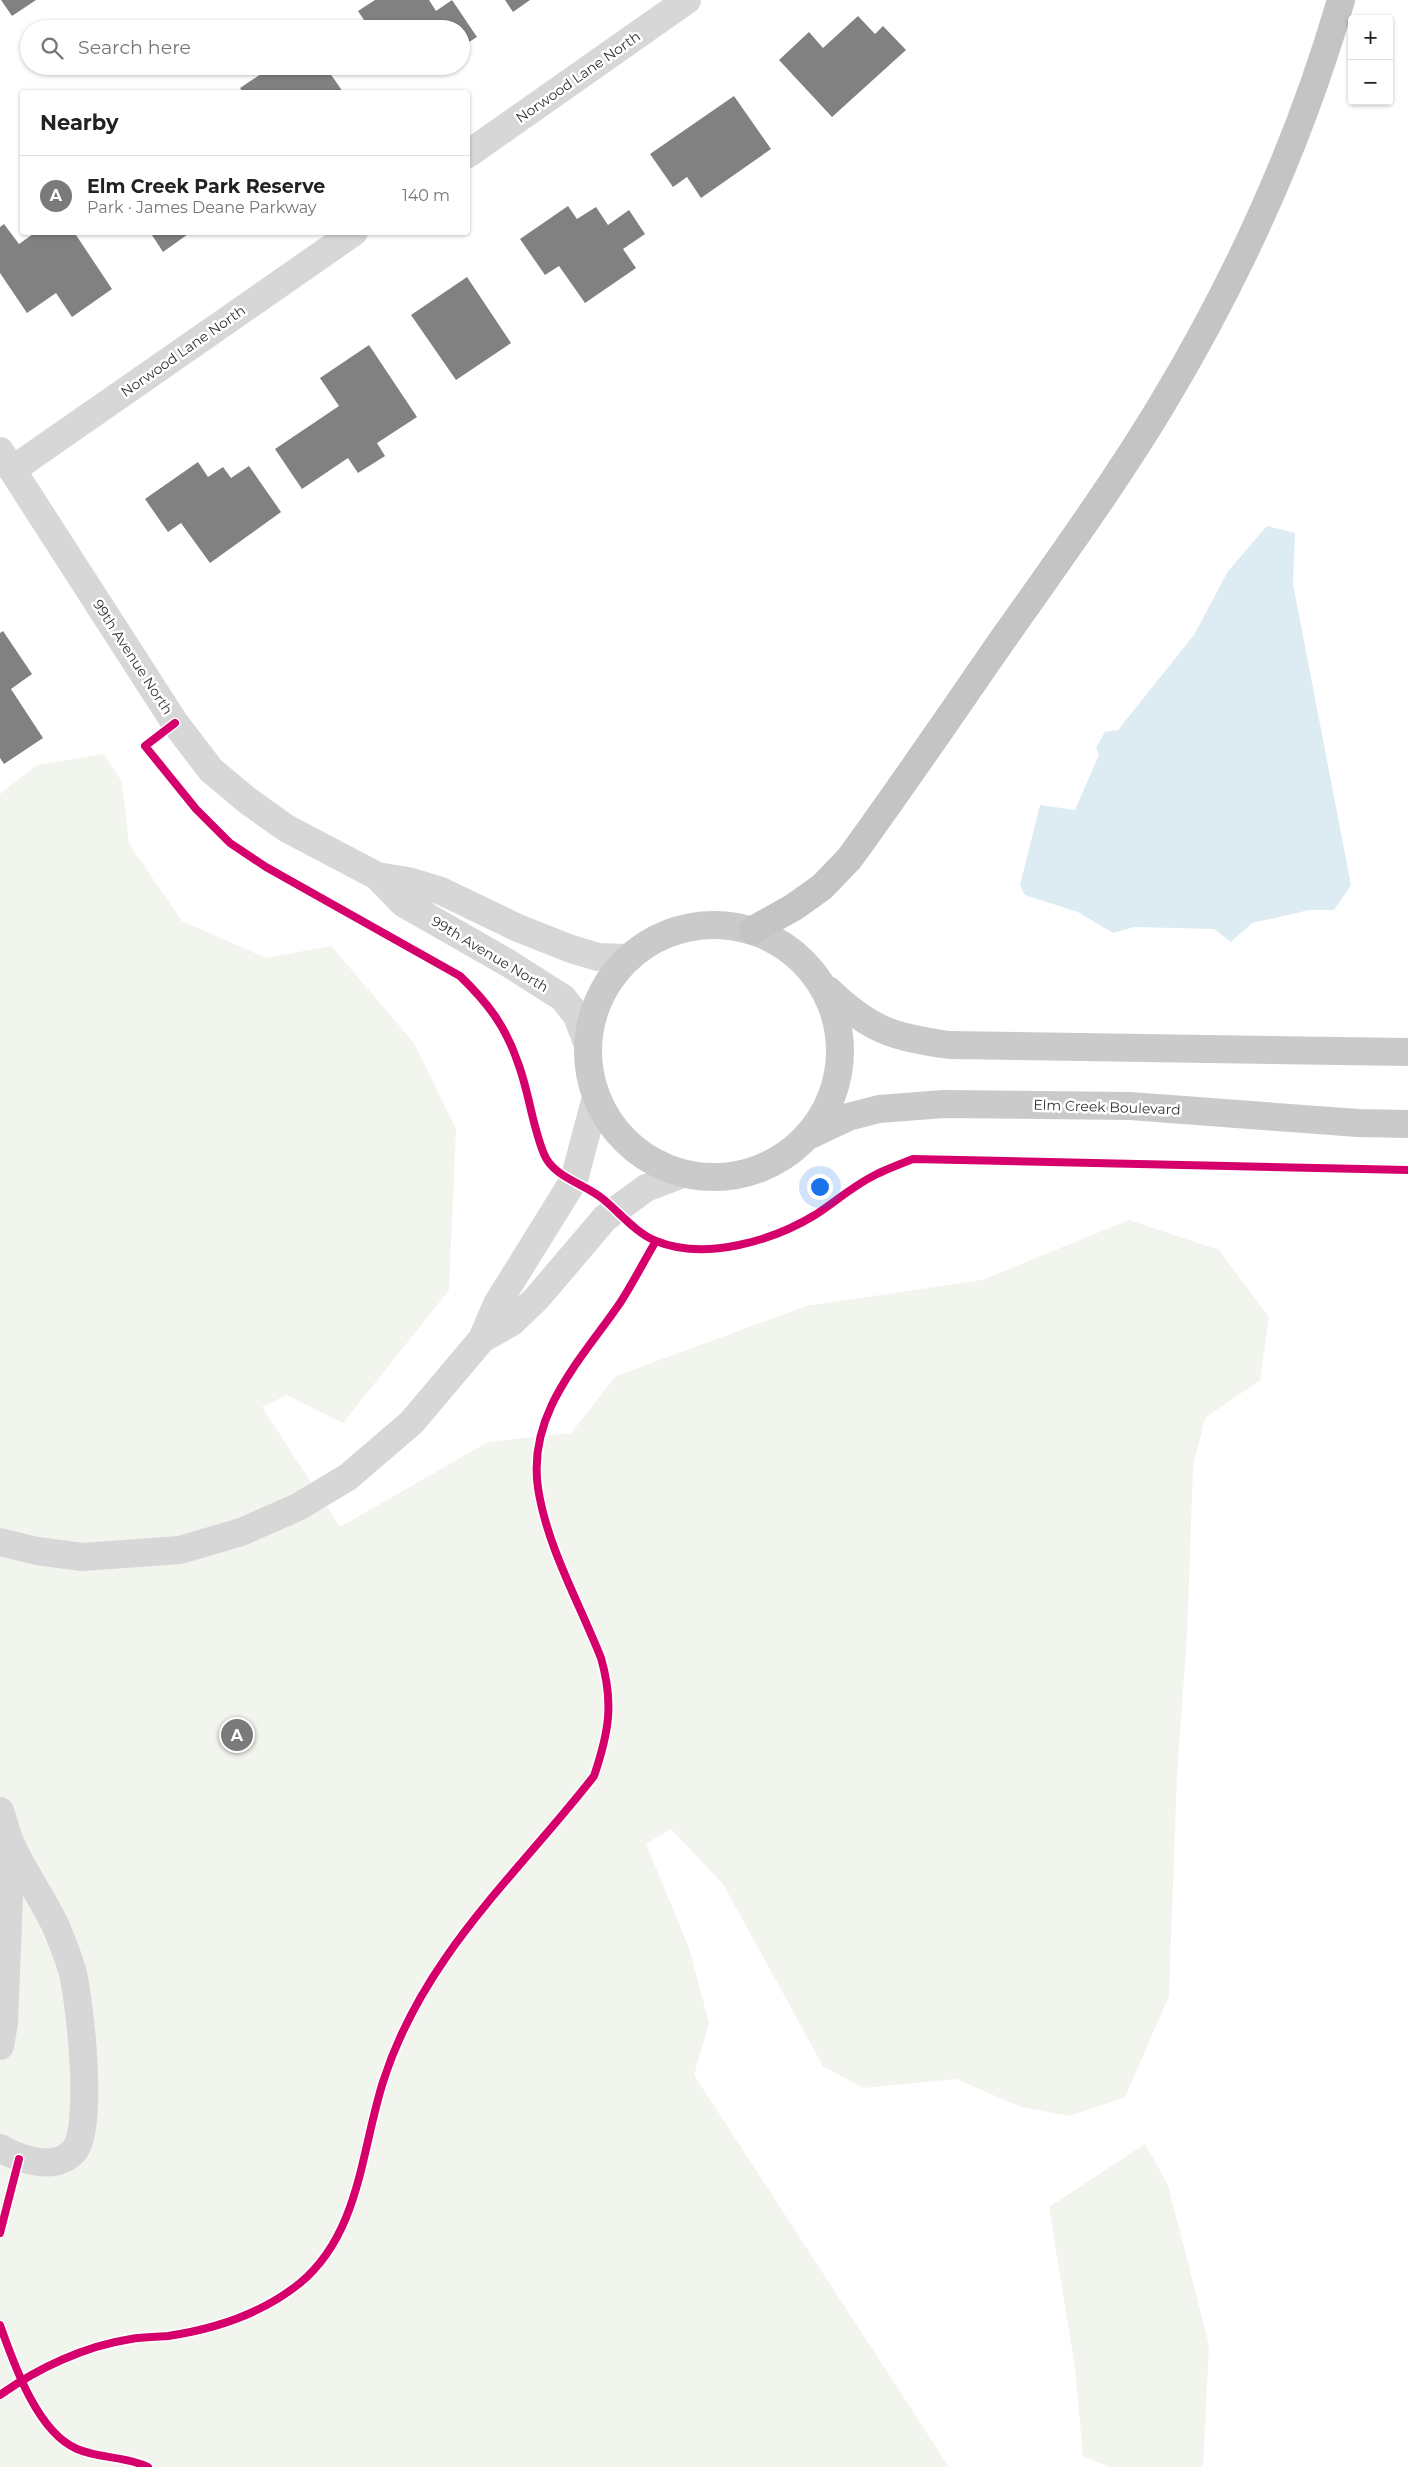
<!DOCTYPE html>
<meta charset="utf-8">
<style>
:root{--surface:#fff;--page:#f6f6f6;--text:#222;--muted:#767676;--line:#e0e0e0;--accent:#7a7a7a}
body{margin:0;font-family:Montserrat,sans-serif;background:var(--page);color:var(--text)}
.controls{position:absolute;right:15px;top:15px;display:grid;overflow:hidden;border-radius:5px;box-shadow:0 1px 4px #0004}
.controls button{width:45px;height:45px;display:grid;place-items:center;padding:0;border:0;border-bottom:1px solid var(--line);background:var(--surface);color:var(--text);font:25px sans-serif}
.you{position:absolute;left:819px;top:1186px;width:18px;height:18px;margin:-12px;border:4px solid #fff;border-radius:50%;background:#1a73e8;box-shadow:0 0 0 8px #1a73e833}
.badge{display:grid;place-items:center;width:32px;height:32px;border-radius:50%;background:var(--accent);color:#fff;font-size:16px;font-weight:700}
.pin{position:absolute;translate:-50% -50%;border:2px solid #fff;box-shadow:0 1px 5px #0006}
.list{margin:0;padding:0;list-style:none}
h2{display:flex;justify-content:space-between;align-items:center;height:65px;margin:0;padding:0 20px;font-size:21px}
h2 small{font-size:16px;font-weight:400;color:var(--muted)}
.list li{display:grid;grid-template-columns:32px 1fr auto;gap:15px;align-items:center;box-sizing:border-box;height:80px;padding:0 20px;border-top:1px solid var(--line)}
.list b{display:block;font-size:19px;white-space:nowrap}
.list p{margin:0;font-size:16px;white-space:nowrap;color:var(--muted)}
.list em{font-size:16px;font-style:normal;color:var(--muted)}
.icon{flex:none;width:28px;height:28px;fill:none;stroke:currentColor;stroke-width:2;stroke-linecap:round;stroke-linejoin:round}
.map{position:relative;flex:none;width:1408px;height:2467px;overflow:hidden}
.search{position:absolute;background:var(--surface);box-shadow:0 1px 4px #0004;left:20px;top:20px;width:450px;height:55px;display:flex;align-items:center;gap:12px;box-sizing:border-box;padding:0 18px;border-radius:28px;color:var(--muted);font-size:19px}
.panel{position:absolute;background:var(--surface);box-shadow:0 1px 4px #0004;left:20px;top:90px;width:450px;height:145px;border-radius:5px}
.map>svg:first-child{display:block}
.green{fill:#f1f5ed}
.water{fill:#ddebf3}
.building{fill:#818181}
.lines{fill:none;stroke-linecap:round;stroke-linejoin:round}
.minor{stroke:#d7d7d7;stroke-width:28}
.major{stroke:#cacaca;stroke-width:28}
.highway{stroke:#c4c4c4;stroke-width:28}
.cycleway-casing{stroke:#fff;stroke-width:11}
.cycleway{stroke:#d6006c;stroke-width:8}
.labels{text-anchor:middle;dominant-baseline:central;stroke-width:5;stroke-linejoin:round;paint-order:stroke}
.street-label{font-size:14px;fill:#333;stroke:#fff}
</style>
<div class="map">
<svg width="1408" height="2467" viewBox="0 0 1408 2467">
<rect width="100%" height="100%" fill="#fff"/>
<path class="green" d="M104 754 122 782 129 844 182 921 266 958 331 946 414 1043 456 1129 449 1290 343 1423 287 1395 262 1407 340 1527 488 1442 571 1433 616 1376 806 1306 982 1280 1129 1220 1219 1250 1269 1317 1260 1380 1205 1418 1193 1467 1187 1635 1177 1775 1169 1996 1125 2097 1070 2116 1021 2107 956 2079 863 2088 823 2066 723 1884 671 1829 646 1844 689 1948 709 2023 694 2075 949 2467H0V794L37 765Z
M1145 2144 1168 2185 1209 2345 1203 2467H1110L1083 2456 1075 2368 1049 2207Z"/>
<path class="water" d="M1267 526 1295 533 1293 584 1351 885 1334 910H1309L1252 923 1231 942 1214 929 1134 927 1113 933 1078 912 1025 895 1020 885 1040 805 1075 810 1099 755 1096 748 1105 732 1118 730 1194 635 1228 571Z"/>
<path class="building" d="M1 0H36L12 16Z
M375 0H429L436 11 452 0 477 37 461 47V29H370L358 11Z
M505 0H530L513 12Z
M858 16 875 34 883 26 906 50 832 117 779 60 809 32 823 48Z
M273 66H325L343 92H243L240 88Z
M734 96 771 149 701 198 687 177 673 187 650 154Z
M568 206 577 219 596 207 608 225 629 210 645 234 623 249 636 268 585 303 559 266 545 275 520 239Z
M4 224 19 244 36 232H74L112 289 72 317 56 293 27 313 0 273V227Z
M150 232H191L163 252Z
M467 277 511 343 456 380 411 315Z
M369 345 417 417 377 443 385 456 358 473 348 458 302 489 275 449 339 406 320 378Z
M198 462 208 477 223 467 231 478 249 466 281 512 210 563 181 523 168 532 145 499Z
M3 631 32 674 11 689 43 738 4 764 0 758V633Z"/>
<g class="lines">
<path class="minor" d="M468 154 687 0
M0 451 175 723 211 770 248 801 286 828 377 876 403 903 508 963 563 998 577 1016 588 1045
M12 470 354 232
M377 876 408 881 441 891 518 928 571 949 598 957 629 958
M482 1339 512 1322 537 1298 605 1218 646 1188 683 1174
M0 1542 37 1551 82 1557 180 1550 241 1532 298 1507 348 1477 412 1422 482 1339 497 1304 574 1180 596 1097
M0 1811C4 1822 6 1833 11 1844 24 1875 47 1903 59 1934 64 1947 70 1961 73 1974 80 2004 94 2128 74 2151 55 2172 21 2160 0 2148
M0 2046 4 2023 11 1846"/>
<path class="major" d="M588 1051a126 126 0 1 1 252 0a126 126 0 1 1-252 0Z
M828 990C870 1030 892 1037 949 1045L1408 1052
M810 1135 848 1117 879 1109 944 1104 1130 1106 1358 1123 1408 1124"/>
<path class="highway" d="M753 930 794 907 822 887 849 859C901 788 951 714 1001 642 1056 564 1112 487 1161 406 1237 280 1300 141 1341 0"/>
<defs>
<path id="cycleway" d="M175 723 145 746 196 809 230 843 266 867 460 976C488 1003 506 1027 518 1063 529 1092 532 1125 544 1154 553 1177 585 1184 603 1199 620 1213 636 1233 656 1241 705 1261 772 1241 815 1215 835 1202 853 1186 875 1175 887 1169 900 1164 913 1159L1408 1170
M0 2233 19 2159
M0 2325C14 2364 37 2432 77 2449 100 2459 126 2456 148 2467
M0 2395C38 2368 85 2346 131 2339 143 2337 156 2337 168 2336 215 2329 262 2314 300 2283 360 2233 361 2151 383 2082 423 1956 516 1876 594 1776 609 1732 614 1703 601 1658 579 1602 547 1547 538 1488 527 1413 581 1360 620 1303 633 1283 644 1261 656 1241"/>
</defs>
<use href="#cycleway" class="cycleway-casing"/>
<use href="#cycleway" class="cycleway"/>
</g>
<g class="labels">
<g class="street-label">
<text transform="translate(578 77) rotate(-35)">Norwood Lane North</text>
<text transform="translate(183 351) rotate(-35)">Norwood Lane North</text>
<text transform="translate(133 657) rotate(57)">99th Avenue North</text>
<text transform="translate(490 954) rotate(31)">99th Avenue North</text>
<text transform="translate(1107 1107) rotate(2)">Elm Creek Boulevard</text>
</g>
</g>
</svg>
<div class="controls">
<button>+</button>
<button>−</button>
</div>
<div class="you"></div>
<div class="pin badge" style="left:237px;top:1735px">A</div>
<div class="search"><svg class="icon" aria-label="search" viewBox="0 0 24 24"><circle cx="10" cy="10" r="6"/><path d="M15 15l6 6"/></svg>Search here</div>
<section class="panel">
<h2>Nearby<small></small></h2>
<ul class="list">
<li><span class="badge">A</span><div><b>Elm Creek Park Reserve</b><p>Park · James Deane Parkway</p></div><em>140 m</em></li>
</ul>
</section>
</div>
